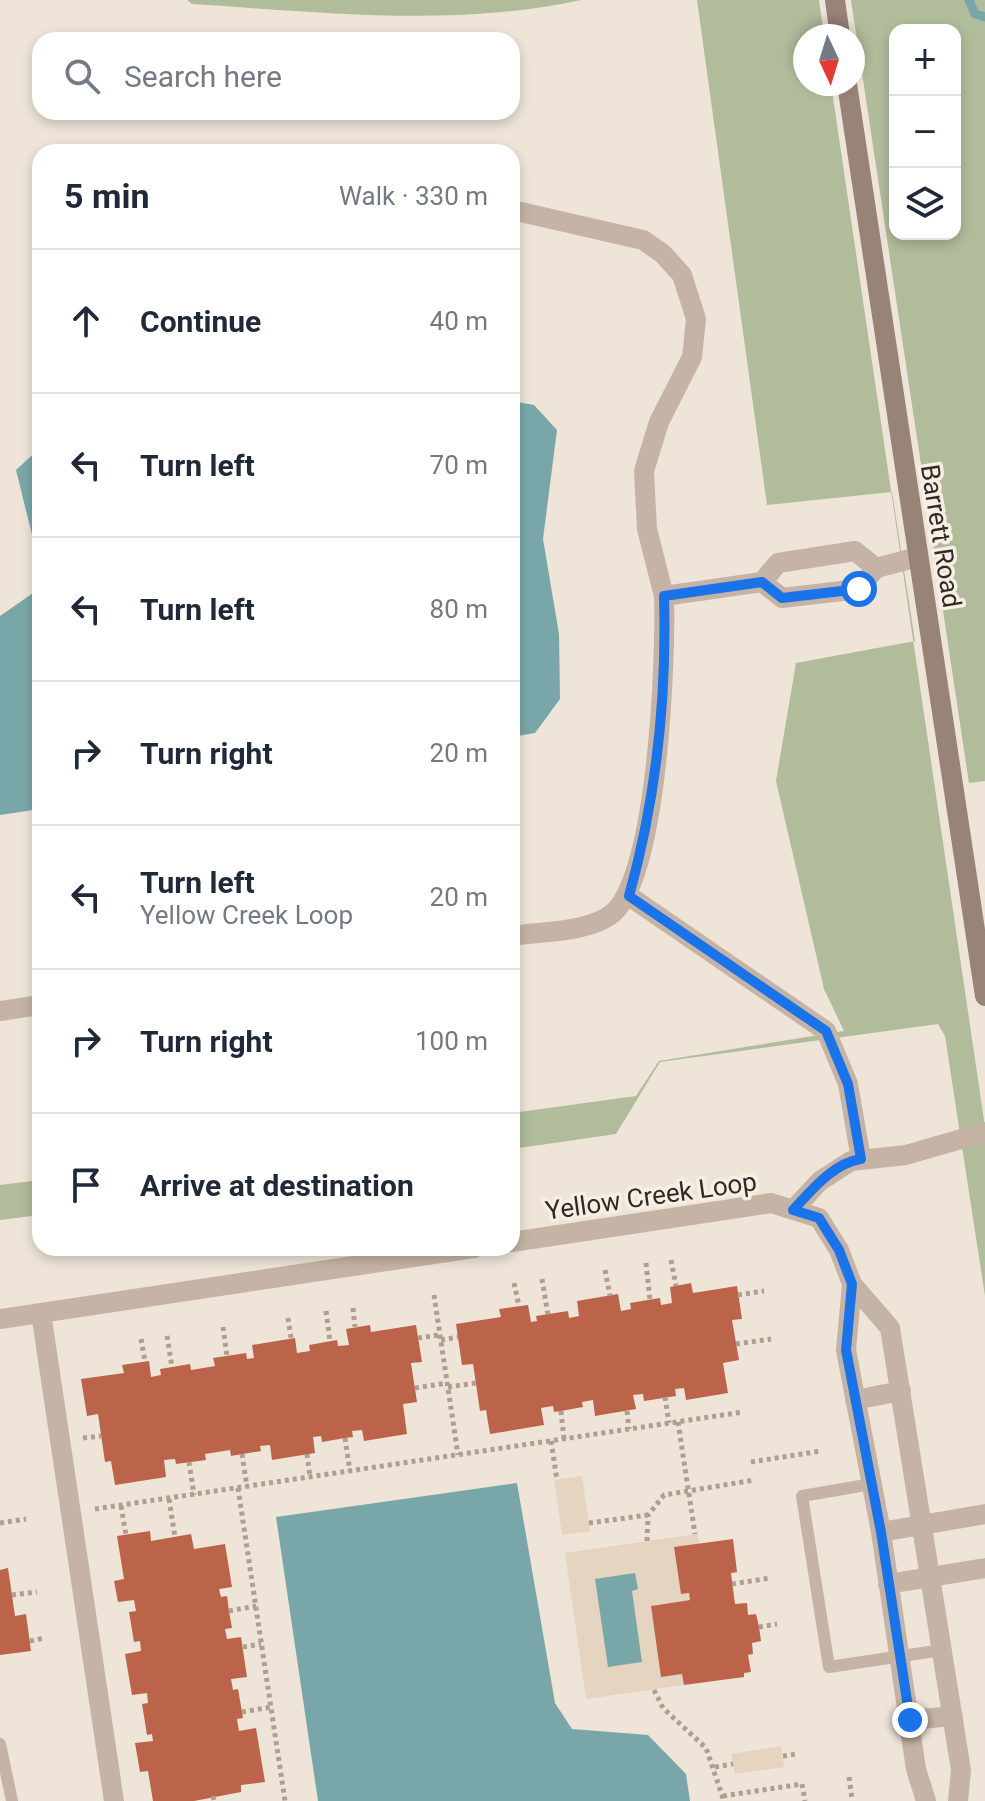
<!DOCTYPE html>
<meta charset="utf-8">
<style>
:root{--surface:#fff;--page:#f2f2f3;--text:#1f2937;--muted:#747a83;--line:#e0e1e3}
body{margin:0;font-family:Roboto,sans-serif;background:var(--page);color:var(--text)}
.controls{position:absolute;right:24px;top:24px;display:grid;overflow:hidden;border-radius:16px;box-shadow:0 4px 12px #0003}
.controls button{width:72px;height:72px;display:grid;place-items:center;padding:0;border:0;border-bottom:2px solid var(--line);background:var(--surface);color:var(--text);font:40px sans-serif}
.compass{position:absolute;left:793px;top:24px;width:72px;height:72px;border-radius:50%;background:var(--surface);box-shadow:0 4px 12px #0003;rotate:176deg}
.stop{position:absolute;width:24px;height:24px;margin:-18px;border:6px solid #1a73e8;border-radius:50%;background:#fff}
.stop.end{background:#1a73e8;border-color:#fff;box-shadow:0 2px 8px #0008}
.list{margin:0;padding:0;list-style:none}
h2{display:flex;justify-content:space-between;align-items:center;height:104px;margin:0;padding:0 32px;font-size:34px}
h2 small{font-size:26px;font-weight:400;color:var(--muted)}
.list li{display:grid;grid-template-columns:52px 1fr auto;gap:24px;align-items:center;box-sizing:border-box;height:144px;padding:0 32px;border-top:2px solid var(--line)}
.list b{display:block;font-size:30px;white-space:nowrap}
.list p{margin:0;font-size:26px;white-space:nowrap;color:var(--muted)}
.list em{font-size:26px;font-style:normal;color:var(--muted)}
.icon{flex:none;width:44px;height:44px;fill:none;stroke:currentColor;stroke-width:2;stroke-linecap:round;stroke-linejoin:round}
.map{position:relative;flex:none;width:985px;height:1801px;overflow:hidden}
.search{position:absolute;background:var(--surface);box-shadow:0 4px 12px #0003;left:32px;top:32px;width:488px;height:88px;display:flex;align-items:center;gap:20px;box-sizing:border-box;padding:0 28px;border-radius:24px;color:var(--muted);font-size:30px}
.panel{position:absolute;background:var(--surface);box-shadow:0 4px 12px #0003;left:32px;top:144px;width:488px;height:1112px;border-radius:24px}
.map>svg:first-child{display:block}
.green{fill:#b0bc9a;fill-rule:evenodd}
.plaza{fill:#e5d5c0}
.water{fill:#79a7a9}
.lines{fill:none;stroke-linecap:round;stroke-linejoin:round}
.stream{stroke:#79a7a9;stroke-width:9}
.building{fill:#bc6449}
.path{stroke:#b19e90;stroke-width:5;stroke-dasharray:4 4;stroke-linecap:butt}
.lane{stroke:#c5b4a5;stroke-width:12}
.street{stroke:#c5b4a5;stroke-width:20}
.secondary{stroke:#988377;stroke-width:20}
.route{stroke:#1a73e8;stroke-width:10}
.labels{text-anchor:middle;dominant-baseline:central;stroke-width:7;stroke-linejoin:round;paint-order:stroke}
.street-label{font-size:26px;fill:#322926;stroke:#f7eee4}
</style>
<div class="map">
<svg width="985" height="1801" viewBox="0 0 985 1801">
<rect width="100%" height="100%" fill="#eee4d8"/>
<path class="green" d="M187 0H581C454 28 320 12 192 4Z
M697 0H819L824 36H805V84H831L985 1127V1296L945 1036 938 1024 660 1062 616 1134 512 1149V1113L636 1096 659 1061 844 1031 824 989 776 781 796 663 915 641 892 492 767 505Z
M851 0H985V781L969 783ZM955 30V234H895V30Z
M40 1180V1215L0 1220V1185Z"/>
<path class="plaza" d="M582 1476 590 1531 562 1535 554 1480Z
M697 1534 699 1544 674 1548 681 1594 689 1593 690 1600 651 1606 661 1676 682 1674 684 1685 586 1699 565 1553Z
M781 1746 784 1767 735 1774 731 1754Z"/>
<path class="water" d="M512 401 534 405 557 430 543 539 559 634 560 699 535 733 512 737Z
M40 448V809L0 815V616L33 593 39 563 16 470Z
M517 1483 555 1703 572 1729 648 1735 686 1774 690 1801H318L276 1517Z
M635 1573 638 1589 632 1591 642 1662 608 1667 595 1579Z"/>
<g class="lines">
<path class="stream" d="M969 0 975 14 985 17"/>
</g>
<path class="building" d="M691 1283 693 1293 737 1286 742 1319 732 1320 739 1360 723 1363 728 1393 686 1400 684 1388 675 1389 676 1396 644 1401 643 1394 633 1395 636 1409 595 1416 593 1400 582 1402 583 1407 561 1411 554 1412 553 1406 541 1408 544 1425 490 1434 486 1410 480 1411 473 1364 462 1365 456 1324 501 1317 499 1309 528 1305 531 1322 537 1321 536 1316 568 1311 569 1318 579 1316 577 1301 618 1294 621 1311 631 1309 630 1303 660 1298 661 1305 672 1303 670 1287Z
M370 1325 371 1332 416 1325 422 1362 411 1363 417 1402 403 1404 407 1434 364 1441 362 1430 352 1431 353 1437 345 1438 322 1442 321 1436 313 1437 315 1453 272 1460 270 1445 260 1446 261 1451 231 1456 230 1450 205 1454 206 1460 176 1464 175 1459 164 1460 166 1477 115 1485 111 1461 105 1462 98 1414 87 1416 81 1379 124 1373 122 1365 149 1361 151 1377 161 1375 160 1369 190 1364 191 1370 215 1366 213 1358 246 1353 247 1359 254 1358 252 1345 295 1338 297 1353 310 1351 309 1345 337 1340 338 1346 349 1345 346 1329Z
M150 1531 151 1541 191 1534 194 1549 225 1544 232 1587 219 1589 221 1597 227 1596 229 1611 232 1628 225 1629 227 1639 241 1637 247 1677 231 1679 233 1690 238 1689 242 1712 243 1718 237 1719 239 1731 256 1728 265 1782 241 1785V1792L194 1801H153L148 1771 140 1772 135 1743 153 1741 152 1734 147 1735 142 1704 148 1703 147 1693 132 1695 125 1654 141 1651 140 1641 134 1642 129 1612 136 1611 134 1600 118 1602 114 1581 124 1579 117 1536Z
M733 1539 737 1572 731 1573 735 1604 747 1603 748 1615 756 1614 759 1627 761 1641 752 1643 753 1654 748 1655 751 1672 744 1673V1677L684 1685 682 1674 661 1677 651 1606 690 1600 689 1593 681 1594 674 1547Z
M8 1568 15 1616 26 1614 31 1651 0 1655V1570Z"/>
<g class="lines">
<path class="path" d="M671 1260 676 1286
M646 1263 650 1300
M605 1270 610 1296
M542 1279 548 1315
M514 1283 519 1306
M434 1295 458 1455
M738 1295 764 1291
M353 1308 355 1327
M326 1311 330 1341
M288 1318 291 1338
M223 1327 227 1356
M167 1336 172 1367
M418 1338 440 1335
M141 1339 145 1361
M441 1340 458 1337
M736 1344 771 1339
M448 1387 476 1383
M415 1388 447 1383
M665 1397 669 1423
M561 1411 564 1439
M627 1411 629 1429
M678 1422 695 1534
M83 1438 101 1436
M345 1438 350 1471
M551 1441 557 1480
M242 1454 247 1487
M307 1454 310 1477
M189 1462 194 1495
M751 1462 821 1451
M238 1488 285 1801
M169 1499 175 1537
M121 1506 126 1535
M95 1509 743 1412
M0 1523 26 1519
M589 1523 648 1515
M647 1541 648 1515 664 1495 754 1480
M732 1584 770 1578
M12 1595 37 1592
M229 1611 256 1606
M759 1627 777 1624
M30 1641 44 1638
M243 1647 261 1644
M654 1690 663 1708 706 1748 724 1801
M242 1712 271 1707
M783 1756 797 1754
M715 1767 733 1764
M849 1777 852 1799
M213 1796 214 1801
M723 1796 802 1784 805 1801"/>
<path class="lane" d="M872 1484 802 1496 829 1667 942 1650
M0 1744 12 1801"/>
<path class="street" d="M512 210 643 240 663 254 682 275 696 319 692 357 659 422 644 471 647 529 664 596
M876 568 855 551 778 563 762 582 782 598 859 589 876 568 918 557
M629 896 826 1031 848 1084 861 1159
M512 936C542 931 589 933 613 913 658 874 666 657 664 596L762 582
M0 1011 40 1005
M793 1210 820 1181 851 1161 906 1155 985 1132
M512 1242 771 1203 819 1218 839 1250 852 1284 890 1328 961 1770 958 1801
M852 1284 846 1350 881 1532 916 1769 926 1801
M41 1313 114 1801
M0 1319 474 1248
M855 1400 901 1391
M881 1532 985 1514
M888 1584 985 1568
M910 1720 953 1716"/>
<path class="secondary" d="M835 0 840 36
M847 84 985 996"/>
</g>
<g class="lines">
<path class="route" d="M859 589 782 598 762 582 664 596C667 696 656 799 629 896L826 1031 848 1084 861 1159C833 1163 811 1191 793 1210L819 1218 839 1250 852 1284 846 1350 881 1532 910 1720"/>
</g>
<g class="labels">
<g class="street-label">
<text transform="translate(941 536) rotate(81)">Barrett Road</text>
<text transform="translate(651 1196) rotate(-8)">Yellow Creek Loop</text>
</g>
</g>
</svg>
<div class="controls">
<button>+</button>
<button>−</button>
<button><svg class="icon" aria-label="layers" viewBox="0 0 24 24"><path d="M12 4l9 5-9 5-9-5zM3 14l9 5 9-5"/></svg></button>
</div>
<svg class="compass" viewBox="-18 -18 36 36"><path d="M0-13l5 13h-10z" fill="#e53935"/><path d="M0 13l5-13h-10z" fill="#747a83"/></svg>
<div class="stop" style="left:859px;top:589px"></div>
<div class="stop end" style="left:910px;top:1720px"></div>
<div class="search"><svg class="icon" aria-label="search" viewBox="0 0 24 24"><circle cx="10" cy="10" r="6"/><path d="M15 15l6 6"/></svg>Search here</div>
<section class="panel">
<h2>5 min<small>Walk · 330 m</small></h2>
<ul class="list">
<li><svg class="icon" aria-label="ahead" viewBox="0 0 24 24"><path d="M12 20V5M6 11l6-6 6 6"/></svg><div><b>Continue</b></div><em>40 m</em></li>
<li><svg class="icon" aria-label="left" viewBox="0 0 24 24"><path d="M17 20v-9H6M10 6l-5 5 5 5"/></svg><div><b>Turn left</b></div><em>70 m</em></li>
<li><svg class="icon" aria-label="left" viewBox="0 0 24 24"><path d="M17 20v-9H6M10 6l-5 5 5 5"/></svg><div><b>Turn left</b></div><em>80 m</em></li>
<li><svg class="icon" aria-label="right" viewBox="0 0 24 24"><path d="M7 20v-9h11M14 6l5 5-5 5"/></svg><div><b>Turn right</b></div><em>20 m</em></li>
<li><svg class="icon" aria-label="left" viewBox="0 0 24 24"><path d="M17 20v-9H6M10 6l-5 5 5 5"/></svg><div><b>Turn left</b><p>Yellow Creek Loop</p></div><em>20 m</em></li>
<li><svg class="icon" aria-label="right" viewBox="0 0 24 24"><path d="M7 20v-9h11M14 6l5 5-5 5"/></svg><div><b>Turn right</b></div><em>100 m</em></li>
<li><svg class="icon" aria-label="arrive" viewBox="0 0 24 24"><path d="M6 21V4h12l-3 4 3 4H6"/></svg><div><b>Arrive at destination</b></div></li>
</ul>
</section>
</div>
